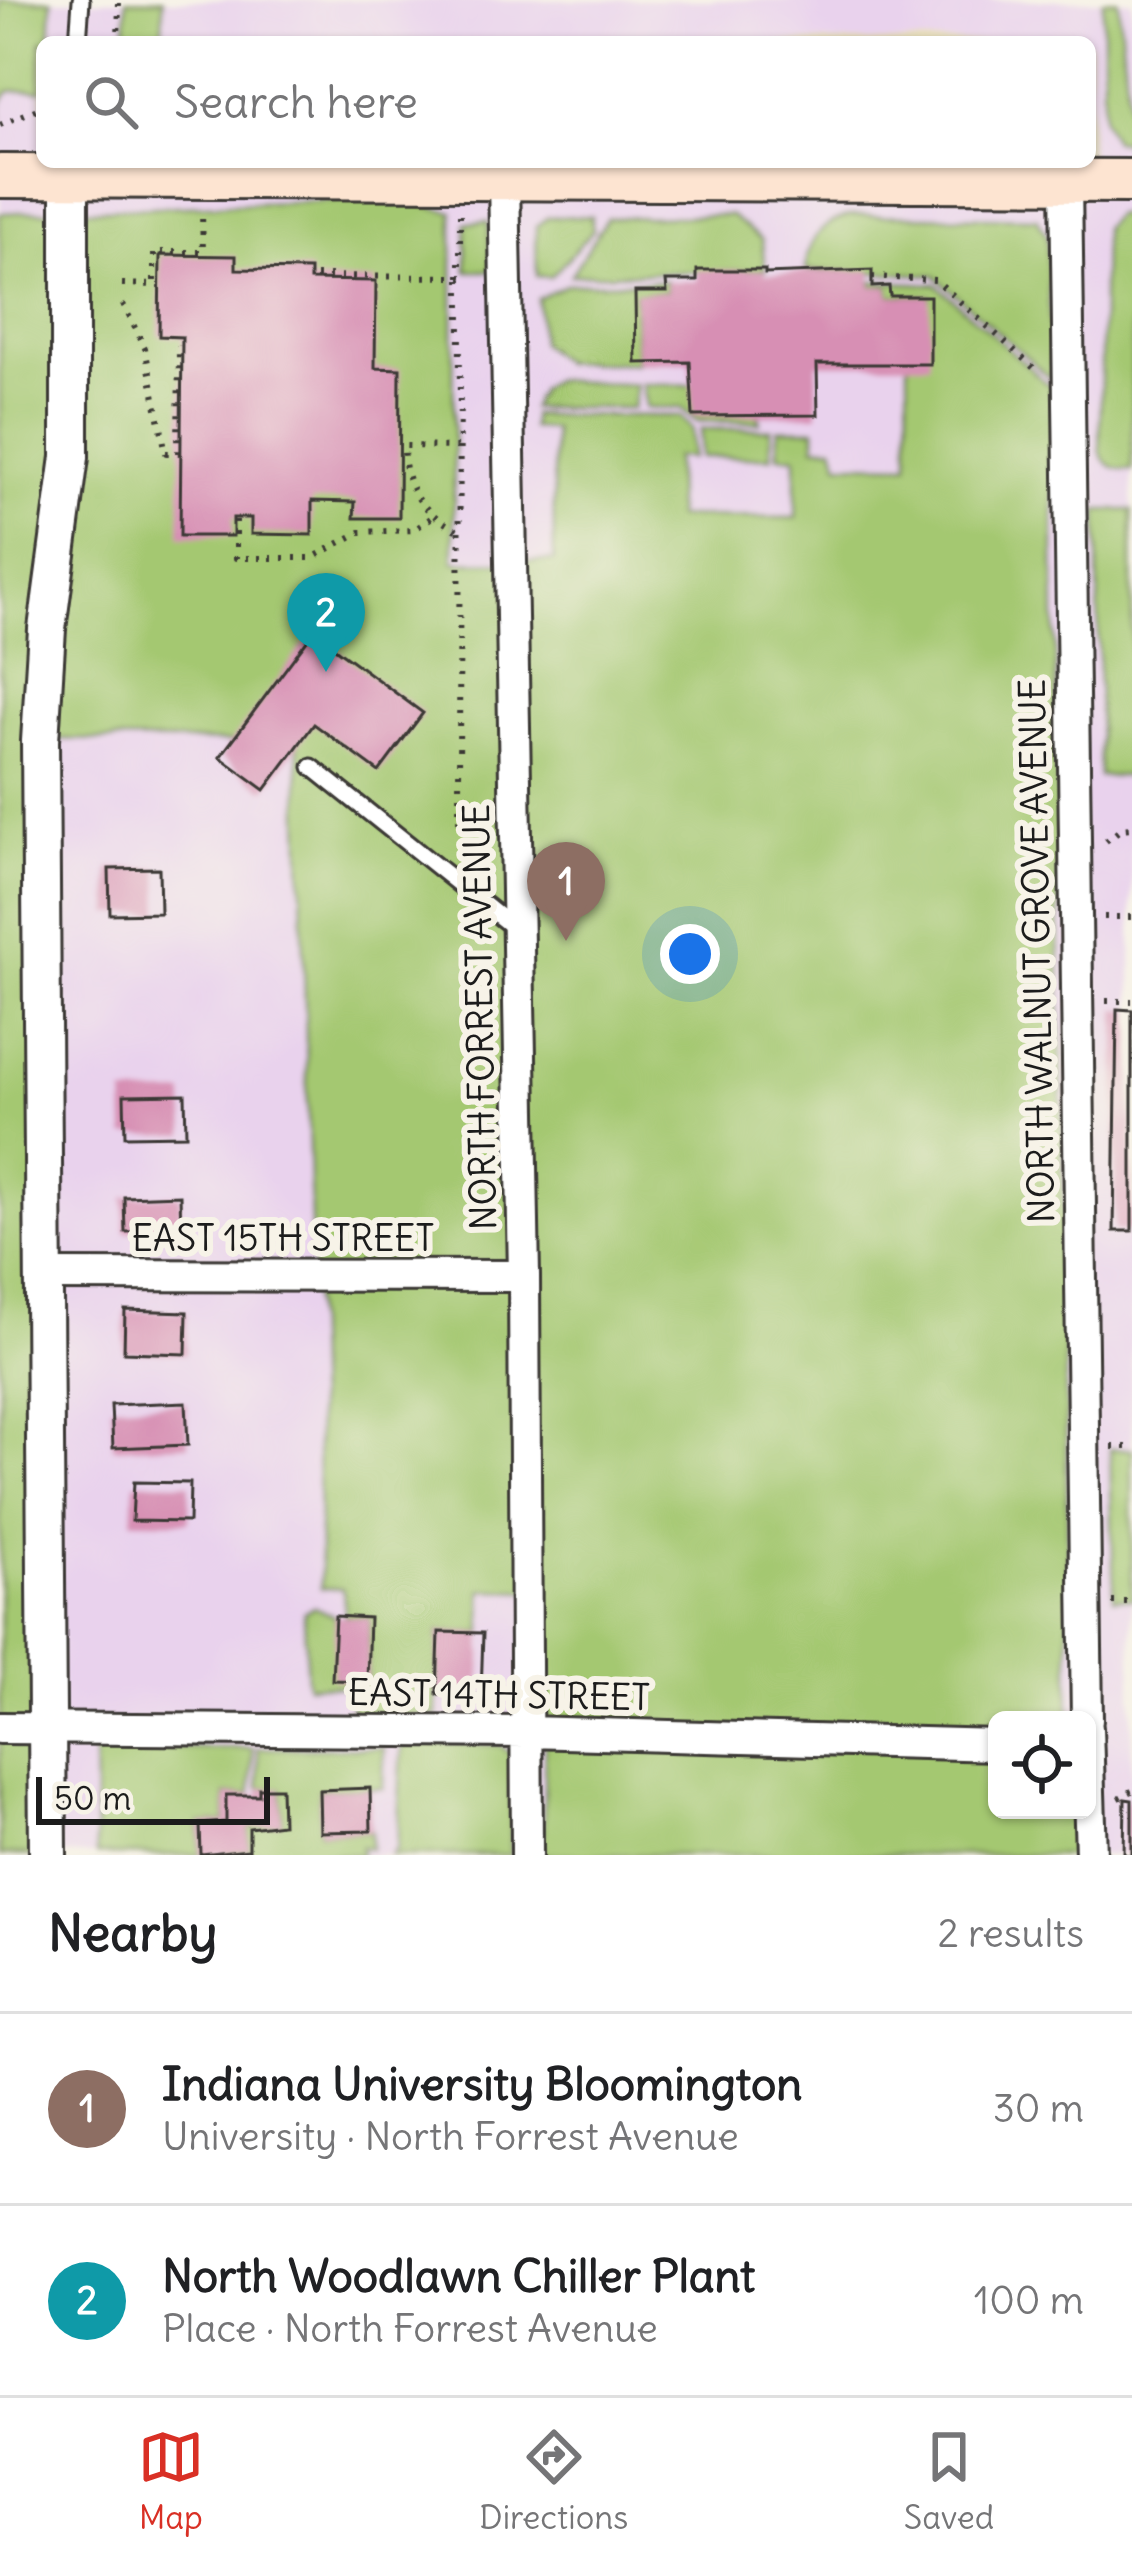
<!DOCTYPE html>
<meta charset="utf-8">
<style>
:root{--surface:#fff;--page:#f2f2f2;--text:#202124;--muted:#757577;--line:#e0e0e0;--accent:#d93025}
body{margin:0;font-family:Delius,sans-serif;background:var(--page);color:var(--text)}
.controls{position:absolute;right:36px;bottom:36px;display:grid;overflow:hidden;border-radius:18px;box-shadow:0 3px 9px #0004}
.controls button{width:108px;height:108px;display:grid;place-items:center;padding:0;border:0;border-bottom:3px solid var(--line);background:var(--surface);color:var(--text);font:60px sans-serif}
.scale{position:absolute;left:36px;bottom:30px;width:234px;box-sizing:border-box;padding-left:12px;border:6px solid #1c1c1c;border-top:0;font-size:33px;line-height:42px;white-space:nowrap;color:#1c1c1c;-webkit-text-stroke:9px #f7f3e8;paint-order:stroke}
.you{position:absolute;left:690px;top:954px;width:42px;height:42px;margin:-30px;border:9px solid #fff;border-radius:50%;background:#1a73e8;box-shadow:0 0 0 18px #1a73e833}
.badge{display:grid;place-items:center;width:78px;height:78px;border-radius:50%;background:var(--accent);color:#fff;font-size:39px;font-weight:700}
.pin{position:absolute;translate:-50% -99px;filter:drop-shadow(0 3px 6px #0008)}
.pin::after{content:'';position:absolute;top:63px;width:42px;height:36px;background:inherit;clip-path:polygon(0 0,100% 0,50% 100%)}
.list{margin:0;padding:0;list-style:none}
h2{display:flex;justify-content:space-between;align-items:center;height:156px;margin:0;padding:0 48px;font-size:51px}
h2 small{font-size:39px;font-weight:400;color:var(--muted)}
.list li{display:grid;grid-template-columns:78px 1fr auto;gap:36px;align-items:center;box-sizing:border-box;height:192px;padding:0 48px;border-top:3px solid var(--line)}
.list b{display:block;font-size:45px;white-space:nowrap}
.list p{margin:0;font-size:39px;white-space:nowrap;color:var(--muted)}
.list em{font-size:39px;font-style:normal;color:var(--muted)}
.icon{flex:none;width:66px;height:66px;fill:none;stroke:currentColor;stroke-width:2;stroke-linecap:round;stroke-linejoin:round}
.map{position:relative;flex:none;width:1132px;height:1855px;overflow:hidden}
.search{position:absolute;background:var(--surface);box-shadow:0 3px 9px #0004;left:36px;right:36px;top:36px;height:132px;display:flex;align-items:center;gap:30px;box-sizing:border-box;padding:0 42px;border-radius:18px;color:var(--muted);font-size:45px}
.sheet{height:540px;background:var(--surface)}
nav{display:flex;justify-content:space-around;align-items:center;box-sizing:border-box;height:168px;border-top:3px solid var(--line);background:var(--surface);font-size:33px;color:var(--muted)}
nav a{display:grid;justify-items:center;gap:6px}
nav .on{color:var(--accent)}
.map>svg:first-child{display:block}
.built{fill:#e9d2ed;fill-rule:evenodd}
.green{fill:#a4c871;stroke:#607246;stroke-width:3}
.building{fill:#d78fb4}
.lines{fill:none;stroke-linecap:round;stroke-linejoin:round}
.service-casing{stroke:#3b3934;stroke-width:21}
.minor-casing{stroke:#3b3934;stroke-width:36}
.tertiary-casing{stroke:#3b3934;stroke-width:42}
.secondary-casing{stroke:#3b3934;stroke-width:48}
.path{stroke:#3b3934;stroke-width:6;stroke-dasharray:3 9;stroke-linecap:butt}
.service{stroke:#fff;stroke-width:15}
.minor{stroke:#fff;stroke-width:30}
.tertiary{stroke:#fff;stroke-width:36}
.secondary{stroke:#fde4d1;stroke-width:42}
.labels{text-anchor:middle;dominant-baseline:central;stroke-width:12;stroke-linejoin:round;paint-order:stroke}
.street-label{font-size:36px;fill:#1c1c1c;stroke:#f7f3e8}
</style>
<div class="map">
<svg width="1132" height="1855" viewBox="0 0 1132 1855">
<rect width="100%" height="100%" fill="#f7f3e8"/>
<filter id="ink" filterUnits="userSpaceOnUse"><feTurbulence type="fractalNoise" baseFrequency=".00833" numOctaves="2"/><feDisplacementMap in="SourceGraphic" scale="24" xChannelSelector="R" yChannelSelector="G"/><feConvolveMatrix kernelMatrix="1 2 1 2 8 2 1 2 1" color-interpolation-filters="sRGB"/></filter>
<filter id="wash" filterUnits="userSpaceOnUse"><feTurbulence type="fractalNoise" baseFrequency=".004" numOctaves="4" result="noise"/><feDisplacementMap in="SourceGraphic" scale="48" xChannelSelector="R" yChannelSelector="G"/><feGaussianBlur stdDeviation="2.7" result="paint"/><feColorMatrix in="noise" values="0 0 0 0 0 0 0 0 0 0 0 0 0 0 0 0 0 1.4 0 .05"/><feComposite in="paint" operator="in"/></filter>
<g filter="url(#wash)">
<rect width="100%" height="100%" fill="#e8deba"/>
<path class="built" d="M0 0H1132V1855H0ZM42 42H1090V162H42ZM997 1720H1087V1810H997Z"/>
<path class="green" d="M0 0H52L50 42H42V90L10 91 1 103 0 121Z
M126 0H163L162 42H126Z
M1103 0H1118L1132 143 1113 140 1103 119Z
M391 198 453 212 454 562 554 561 553 429 531 428 532 415 680 416 692 429V458L675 457 676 517 796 518V457L778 455V429H815V446H834L839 463 909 464 908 364 930 296H890L889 286 872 287V281L936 284 1052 388 1070 1720H997V1810H1071V1855H543L545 1721 540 1719 534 1591 482 1590 483 1633 439 1632 437 1716 351 1713 352 1681 367 1680 369 1618 345 1617 343 1589 321 1588 298 743 47 739 55 1855H0V213Z
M730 215 762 240 765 270 571 275 607 218Z
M852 215 1037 218 1047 236 1051 379 934 275 806 270C806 241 823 221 852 215Z
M1114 215H1132V470C1116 470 1106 467 1100 451L1103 227Z
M591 216 593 230 551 277 537 276 536 226 548 217Z
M488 222 491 271H467L466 223Z
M666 281 667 292 635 293 636 363 561 362 540 343 538 299 568 284Z
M554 380 636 385 633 408H531L539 389Z
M642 384 693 385 759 415 760 422 696 421 681 408H646Z
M701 429H771V457H700Z
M1098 510H1132V776H1099Z
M1110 1449H1132V1599L1114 1598Z
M314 1607 335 1616 345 1687 307 1685 304 1612Z
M109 1736 128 1748H253L251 1795H226V1822L200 1824 201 1855H96L94 1741Z
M402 1743 501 1745 511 1755V1855H391L397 1848Z
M258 1748H384L383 1788 319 1790 320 1832 371 1831V1848L361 1847V1855H224V1850H249V1828L282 1823 281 1789 259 1788Z"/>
<g id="blocks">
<path class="building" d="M160 255 236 256V269L310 270V280L376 281 375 368 400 369 399 518H354L355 502 312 501V535L251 534V518H233V536H180L182 337 159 336Z
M697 270H765V274L872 270V287L889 286 890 296H930V364H817L818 415 693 416 690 362 636 363 635 292H667L666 281H697Z
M313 632 423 713 379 772 314 724 265 790 220 757Z
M159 868 160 913 110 914 109 869Z
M1117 1009 1132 1010V1231H1114Z
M185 1094 186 1135 125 1136 124 1095Z
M180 1195 181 1231 125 1232 124 1197Z
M125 1310 187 1312 186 1354 124 1352Z
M186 1402 188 1445 113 1448 111 1405Z
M134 1482 190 1483 189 1522 132 1521Z
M335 1616 369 1618 367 1681 332 1680Z
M439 1632 483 1633 481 1695 437 1694Z
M259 1788H281L282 1824 249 1828V1850L201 1855 200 1824 226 1822V1795H259Z
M370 1788 371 1831 320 1832 319 1790Z
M1125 1799 1132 1800V1855H1124Z"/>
</g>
</g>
<g filter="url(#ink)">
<use href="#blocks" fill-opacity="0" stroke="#3b3934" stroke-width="3"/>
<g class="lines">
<defs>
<path id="service" d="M78 42 81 0
M312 767 515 929"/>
<path id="minor" d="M504 177 524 1276 527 1855
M1066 181 1087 1720
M42 1275 524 1276
M0 1728 527 1732 997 1745
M1087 1728 1091 1855"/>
<path id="tertiary" d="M48 1855 40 741 47 629 70 457V176"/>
<path id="secondary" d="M0 176 1132 181"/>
</defs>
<use href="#service" class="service-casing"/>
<use href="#minor" class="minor-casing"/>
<use href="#tertiary" class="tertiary-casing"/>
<use href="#secondary" class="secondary-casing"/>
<path class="path" d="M118 42 119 0
M0 125 42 107
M316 276 460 277V214
M872 277 936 280 1037 371
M122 284 154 285V252H203L202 213
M123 304 145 348 166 453H178L179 345
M236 520V558H312L360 532 414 530 432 517
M457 530C421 511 404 488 404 446L460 447
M459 822 460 277
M1106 841 1121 829 1132 828
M1104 917H1132
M1106 1001H1132
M1112 1447H1132
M1112 1602H1132
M1119 1798 1132 1791"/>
<use href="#service" class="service"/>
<use href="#minor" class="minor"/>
<use href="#tertiary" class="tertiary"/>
<use href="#secondary" class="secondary"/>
</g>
</g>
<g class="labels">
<g class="street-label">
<text transform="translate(1037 951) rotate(-91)">NORTH WALNUT GROVE AVENUE</text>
<text transform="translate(480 1017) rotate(-91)">NORTH FORREST AVENUE</text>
<text x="283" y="1238">EAST 15TH STREET</text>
<text transform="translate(499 1695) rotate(1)">EAST 14TH STREET</text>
</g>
</g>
</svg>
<div class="controls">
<button><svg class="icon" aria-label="locate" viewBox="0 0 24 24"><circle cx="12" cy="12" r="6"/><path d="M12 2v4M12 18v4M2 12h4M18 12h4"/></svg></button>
</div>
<div class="scale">50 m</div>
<div class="you"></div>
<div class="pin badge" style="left:566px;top:941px;background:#8d6e63">1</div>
<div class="pin badge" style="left:326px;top:672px;background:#0f9aa8">2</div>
<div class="search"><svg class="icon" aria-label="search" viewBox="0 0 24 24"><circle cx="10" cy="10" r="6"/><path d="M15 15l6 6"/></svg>Search here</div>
</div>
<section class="sheet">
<h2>Nearby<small>2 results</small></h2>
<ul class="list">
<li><span class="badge" style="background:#8d6e63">1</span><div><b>Indiana University Bloomington</b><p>University · North Forrest Avenue</p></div><em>30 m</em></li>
<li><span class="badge" style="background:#0f9aa8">2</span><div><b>North Woodlawn Chiller Plant</b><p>Place · North Forrest Avenue</p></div><em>100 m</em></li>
</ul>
</section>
<nav>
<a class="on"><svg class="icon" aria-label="map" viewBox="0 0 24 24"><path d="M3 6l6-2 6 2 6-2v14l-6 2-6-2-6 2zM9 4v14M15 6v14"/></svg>Map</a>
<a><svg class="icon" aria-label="directions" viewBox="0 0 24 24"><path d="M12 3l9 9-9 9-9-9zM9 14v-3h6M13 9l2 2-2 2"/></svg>Directions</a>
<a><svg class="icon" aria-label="saved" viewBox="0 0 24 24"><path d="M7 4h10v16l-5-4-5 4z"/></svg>Saved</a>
</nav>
